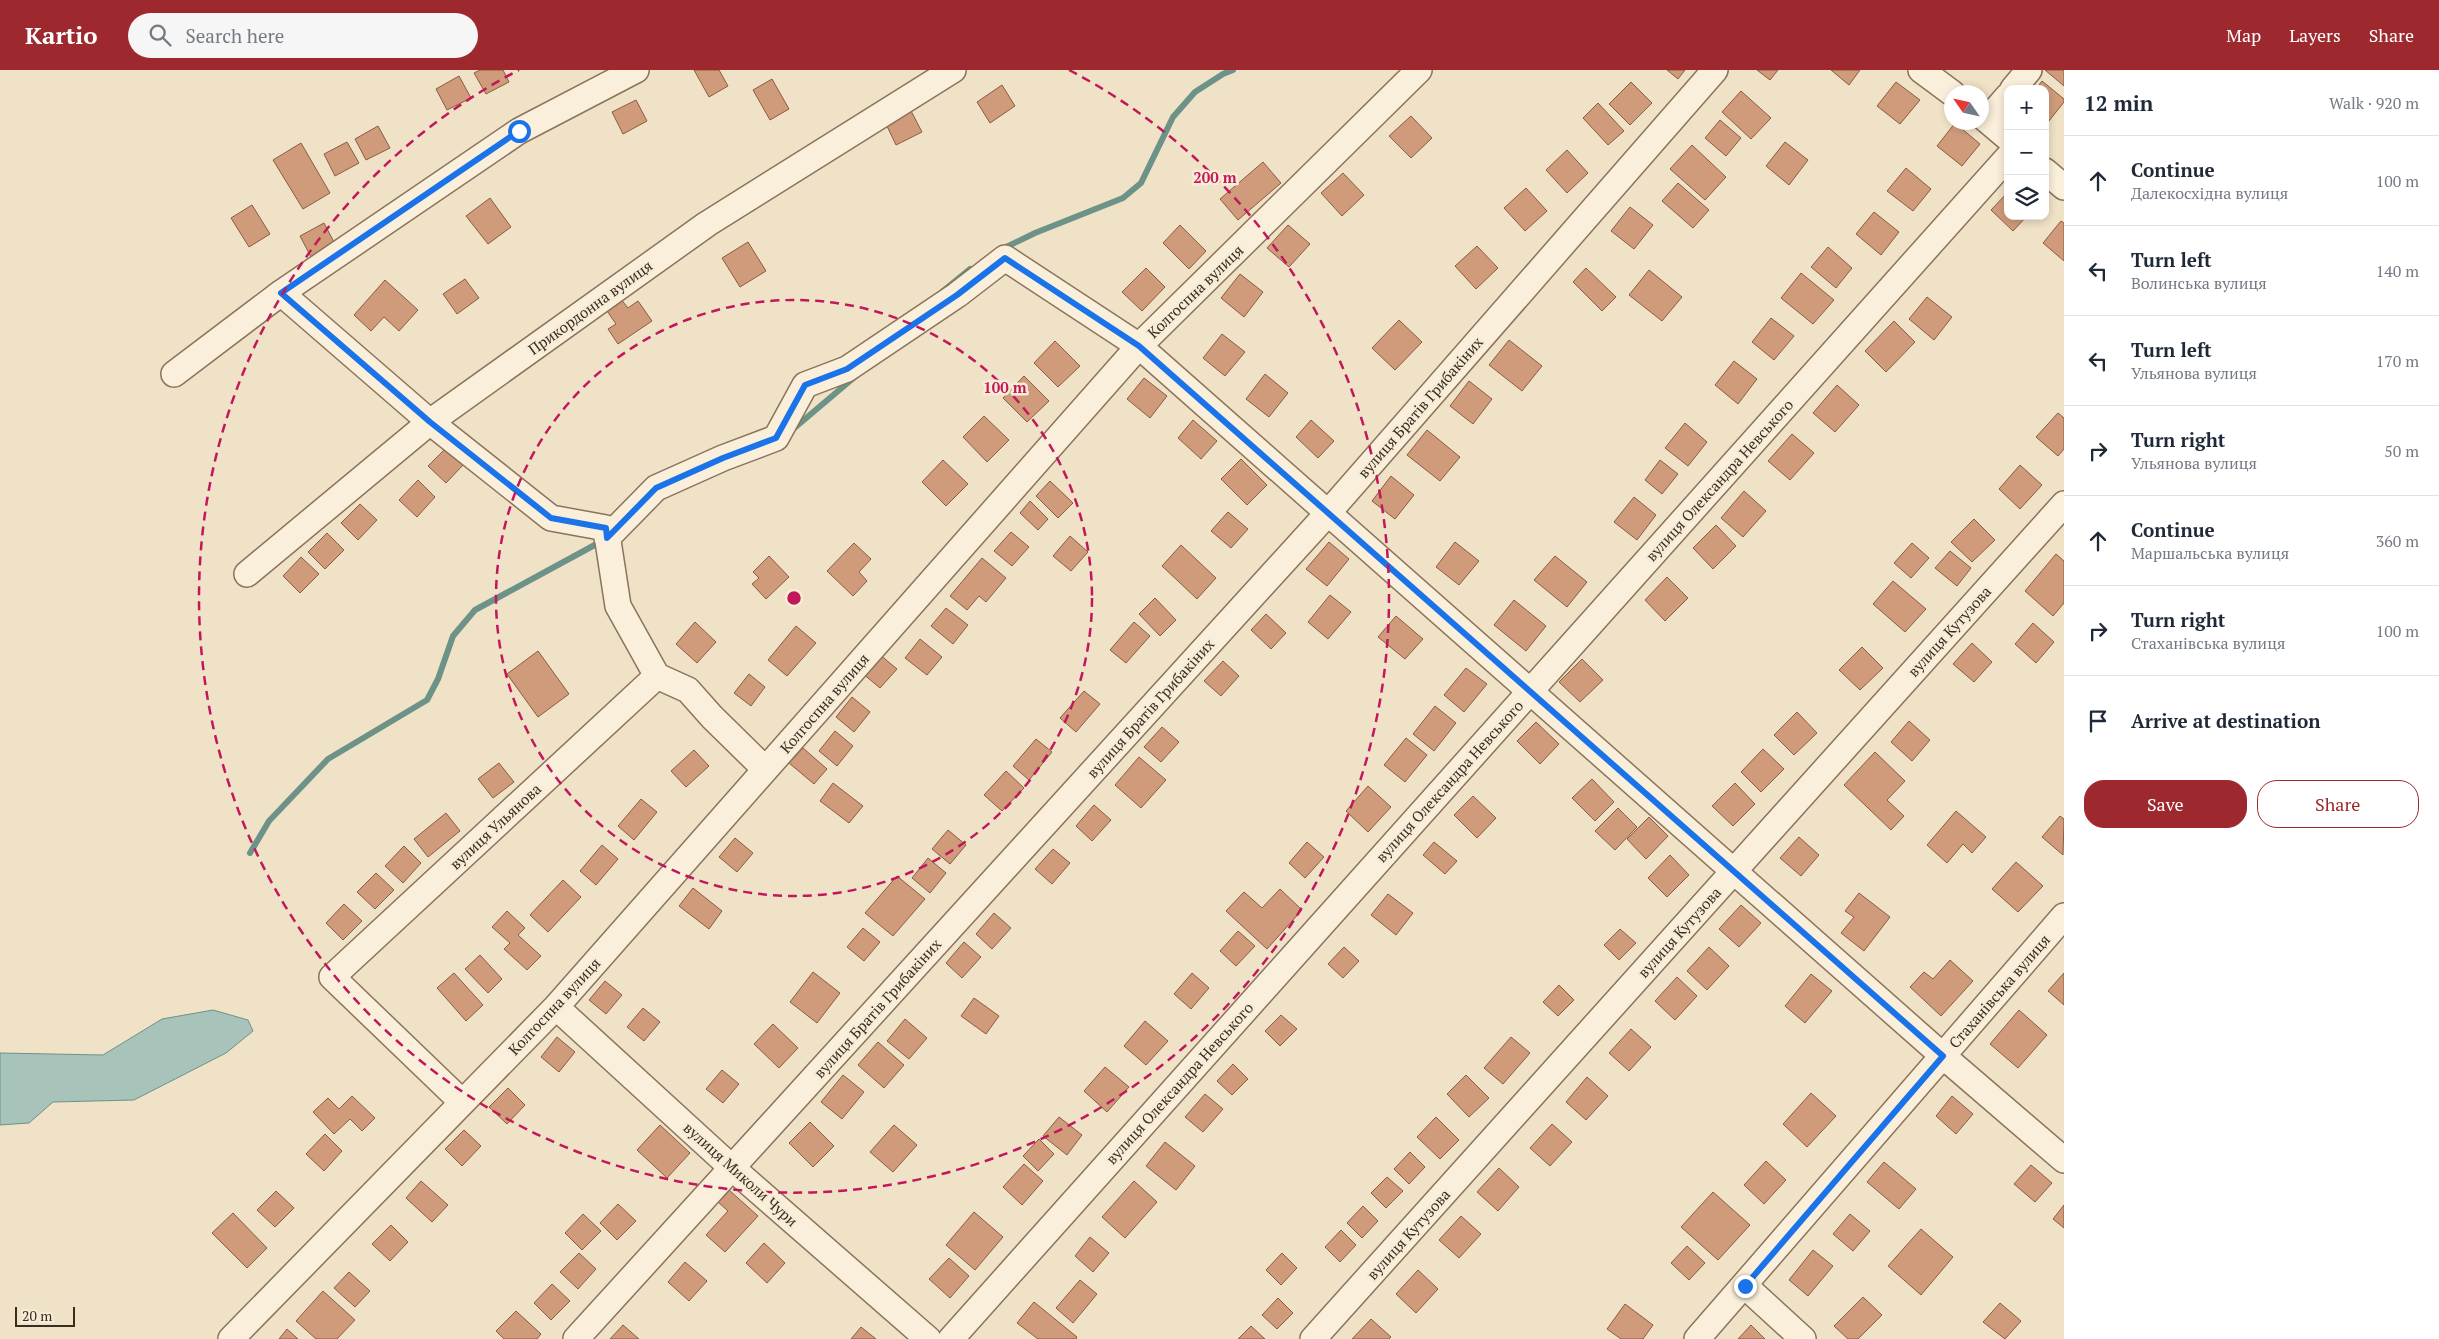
<!DOCTYPE html>
<meta charset="utf-8">
<style>
:root{--surface:#fff;--page:#f6f6f7;--text:#1f2937;--muted:#747a83;--line:#e0e1e3;--accent:#9d292e}
body{margin:0;font-family:"PT Serif",serif;background:var(--page);color:var(--text)}
.controls{position:absolute;right:15px;top:15px;display:grid;overflow:hidden;border-radius:10px;box-shadow:0 2px 8px #0003}
.controls button{width:45px;height:45px;display:grid;place-items:center;padding:0;border:0;border-bottom:1px solid var(--line);background:var(--surface);color:var(--text);font:25px sans-serif}
.compass{position:absolute;left:1944px;top:15px;width:45px;height:45px;border-radius:50%;background:var(--surface);box-shadow:0 2px 8px #0003;rotate:304deg}
.scale{position:absolute;left:15px;bottom:12px;width:60px;box-sizing:border-box;padding-left:5px;border:2px solid #3b2c1f;border-top:0;font-size:14px;line-height:18px;white-space:nowrap;color:#3b2c1f;-webkit-text-stroke:4px #f7ecd6;paint-order:stroke}
.stop{position:absolute;width:15px;height:15px;margin:-11px;border:4px solid #1a73e8;border-radius:50%;background:#fff}
.stop.end{background:#1a73e8;border-color:#fff;box-shadow:0 1px 5px #0008}
.list{margin:0;padding:0;list-style:none}
h2{display:flex;justify-content:space-between;align-items:center;height:65px;margin:0;padding:0 20px;font-size:21px}
h2 small{font-size:16px;font-weight:400;color:var(--muted)}
.list li{display:grid;grid-template-columns:32px 1fr auto;gap:15px;align-items:center;box-sizing:border-box;height:90px;padding:0 20px;border-top:1px solid var(--line)}
.list b{display:block;font-size:19px;white-space:nowrap}
.list p{margin:0;font-size:16px;white-space:nowrap;color:var(--muted)}
.list em{font-size:16px;font-style:normal;color:var(--muted)}
.actions{display:flex;gap:10px;padding:15px 20px}
.actions a{flex:1;padding:11px 0;border:1px solid var(--accent);border-radius:20px;text-align:center;font-size:18px;color:var(--accent)}
.actions .main{background:var(--accent);color:#fff}
.icon{flex:none;width:28px;height:28px;fill:none;stroke:currentColor;stroke-width:2;stroke-linecap:round;stroke-linejoin:round}
.map{position:relative;flex:none;width:2064px;height:1269px;overflow:hidden}
header{display:flex;align-items:center;gap:30px;box-sizing:border-box;height:70px;padding:0 25px;background:var(--accent);color:#fff}
header strong{font-size:24px}
nav{display:flex;gap:28px;margin-inline-start:auto;font-size:18px}
.search{width:350px;height:45px;background:var(--page);display:flex;align-items:center;gap:12px;box-sizing:border-box;padding:0 18px;border-radius:28px;color:var(--muted);font-size:19px}
main{display:flex}
aside{flex:1;background:var(--surface)}
.map>svg:first-child{display:block}
.water{fill:#a7c3ba;stroke:#6d9288}
.lines{fill:none;stroke-linecap:round;stroke-linejoin:round}
.stream{stroke:#6d9288;stroke-width:6}
.building{fill:#cf9b7b;stroke:#8c5b40}
.minor-casing{stroke:#8c735b;stroke-width:28}
.minor{stroke:#faefda;stroke-width:25}
.route{stroke:#1a73e8;stroke-width:6}
.ring{fill:none;stroke:#c2185b;stroke-width:2.5;stroke-dasharray:9 6}
.labels{text-anchor:middle;dominant-baseline:central;stroke-width:5;stroke-linejoin:round;paint-order:stroke}
.street-label{font-size:15px;fill:#3b2c1f;stroke:#f7ecd6}
.centre{fill:#c2185b;stroke:#f7ecd6;stroke-width:2.5}
.ring-label{font-size:15px;text-anchor:middle;font-weight:bold;fill:#c2185b;stroke:#f7ecd6;stroke-width:5;stroke-linejoin:round;paint-order:stroke}
</style>
<header>
<strong>Kartio</strong>
<div class="search"><svg class="icon" aria-label="search" viewBox="0 0 24 24"><circle cx="10" cy="10" r="6"/><path d="M15 15l6 6"/></svg>Search here</div>
<nav><a>Map</a><a>Layers</a><a>Share</a></nav>
</header>
<main>
<div class="map">
<svg width="2064" height="1269" viewBox="0 0 2064 1269">
<rect width="100%" height="100%" fill="#f0e2c6"/>
<path class="water" d="M213 940 248 950 253 961 226 983 134 1030 53 1032 29 1053 0 1055V983L103 985 162 949Z"/>
<g class="lines">
<path class="stream" d="M1002 179 1035 163 1123 128 1141 113 1173 47 1195 22 1223 4 1233 0
M943 221 970 199
M792 360 857 305
M250 783 269 751 328 689 427 630 438 609 453 566 475 540 602 471"/>
</g>
<path class="building" d="M480 0H503L509 12 486 24 474 3Z
M694 0H719L728 16 709 27Z
M1667 0H1685L1678 9Z
M1757 0H1778L1770 10Z
M1831 0H1860L1849 15Z
M2045 0H2064V16Z
M459 6 471 28 447 40 436 19Z
M772 9 789 39 770 50 753 20Z
M2042 11 2064 29V32L2045 56V19H2036Z
M1631 12 1652 33 1630 55 1609 34Z
M1896 12 1920 30 1900 54 1877 36Z
M1002 15 1015 36 990 53 977 32Z
M1741 21 1771 48 1751 69 1722 42Z
M636 30 647 51 623 64 612 42Z
M1598 33 1624 61 1608 75 1583 48Z
M910 39 922 62 896 75 885 52Z
M1411 46 1432 68 1411 88 1389 66Z
M1720 50 1741 68 1726 86 1705 68Z
M1955 53 1980 74 1962 96 1937 76Z
M378 56 390 78 366 90 355 69Z
M347 72 359 93 335 106 324 84Z
M1785 72 1808 90 1789 115 1766 96Z
M301 73 330 123 303 139 273 90Z
M1692 75 1726 107 1705 130 1670 99Z
M1567 80 1588 103 1567 123 1546 100Z
M1263 92 1281 113 1238 150 1220 129Z
M1906 98 1931 119 1913 141 1887 121Z
M1343 103 1364 125 1342 146 1321 123Z
M1678 113 1709 140 1693 158 1662 131Z
M1526 118 1547 141 1525 161 1504 138Z
M2008 122V146H2027L2013 161 1991 140Z
M490 128 511 157 488 174 466 146Z
M252 135 270 164 249 177 231 148Z
M1630 137 1653 155 1634 179 1611 161Z
M1874 142 1899 162 1881 185 1856 164Z
M2061 151 2064 153V191L2043 173Z
M324 153 335 174 311 187 300 166Z
M1180 155 1206 181 1189 199 1163 173Z
M1288 155 1310 174 1289 197 1267 178Z
M748 172 766 201 740 217 722 188Z
M1477 176 1498 198 1476 219 1455 196Z
M1828 177 1852 198 1836 218 1811 197Z
M1146 198 1165 217 1142 241 1122 222Z
M1586 198 1616 227 1602 241 1573 212Z
M1649 200 1682 227 1662 251 1629 225Z
M1801 203 1834 230 1813 254 1781 228Z
M1240 204 1263 222 1244 247 1221 228Z
M465 209 479 228 457 244 443 224Z
M385 210 418 240 399 261 384 247 371 261 354 245Z
M1927 227 1952 247 1934 270 1909 249Z
M620 228 628 238 638 231 652 251 618 274 608 259 616 254 605 238Z
M1771 248 1794 266 1774 290 1752 272Z
M1399 250 1422 272 1395 300 1372 278Z
M1894 251 1915 272 1886 302 1865 281Z
M1222 264 1245 282 1225 306 1203 288Z
M1509 270 1542 296 1522 321 1489 295Z
M1055 271 1080 296 1058 317 1034 293Z
M1734 291 1757 309 1738 334 1715 315Z
M1265 304 1288 323 1269 347 1246 329Z
M1024 306 1049 331 1027 352 1003 328Z
M1144 308 1167 326 1150 348 1127 329Z
M1469 311 1492 329 1473 354 1450 336Z
M1837 315 1859 335 1835 362 1813 343Z
M2058 343 2064 348V379L2058 386 2036 367Z
M984 346 1009 370 987 392 963 367Z
M1193 350 1217 371 1201 389 1178 368Z
M1311 350 1334 371 1318 388 1296 367Z
M1685 353 1707 372 1688 396 1665 378Z
M1427 360 1460 387 1440 411 1407 385Z
M1792 364 1814 383 1790 410 1768 391Z
M447 377 464 394 446 413 428 396Z
M1241 389 1267 415 1247 435 1221 409Z
M943 390 968 414 946 436 922 412Z
M1660 390 1678 404 1662 424 1645 410Z
M2020 395 2042 415 2020 439 1999 419Z
M1391 406 1414 425 1395 449 1372 431Z
M418 410 435 427 417 447 399 430Z
M1050 411 1073 433 1058 448 1036 426Z
M1744 421 1766 441 1743 467 1721 448Z
M1634 427 1656 445 1637 470 1614 452Z
M1030 431 1048 449 1038 460 1020 443Z
M360 434 377 450 358 470 341 453Z
M1228 442 1248 459 1231 478 1211 461Z
M1974 449 1995 470 1972 492 1951 472Z
M1716 455 1736 476 1713 499 1693 478Z
M1011 462 1029 477 1012 496 994 481Z
M327 463 344 480 325 499 308 482Z
M1070 466 1088 482 1071 501 1053 486Z
M1329 472 1349 489 1327 516 1306 499Z
M1455 472 1479 491 1459 515 1436 497Z
M854 473 871 489 859 502 867 511 853 526 827 501Z
M1912 473 1929 488 1911 508 1894 493Z
M1181 475 1216 508 1197 529 1162 496Z
M1950 481 1971 498 1957 516 1935 498Z
M2056 484 2064 491V533L2053 546 2025 521Z
M769 486 789 507 766 529 752 514 759 508 753 502Z
M1555 486 1587 512 1567 537 1534 510Z
M301 487 319 504 300 523 283 506Z
M982 488 1006 508 986 532 979 526 967 540 950 526Z
M1667 507 1688 528 1665 551 1645 530Z
M1893 511 1926 539 1905 562 1873 534Z
M1330 525 1351 542 1328 569 1308 552Z
M1155 528 1176 550 1160 566 1139 544Z
M1514 530 1546 556 1526 581 1494 555Z
M946 538 968 555 953 574 931 556Z
M1266 544 1286 563 1271 579 1251 560Z
M1396 546 1423 569 1405 589 1378 567Z
M695 552 716 572 697 593 676 574Z
M1134 552 1150 566 1126 593 1110 580Z
M2033 553 2054 572 2036 593 2015 574Z
M796 556 816 573 787 606 768 590Z
M920 569 942 587 927 605 905 588Z
M1972 573 1992 592 1974 612 1953 594Z
M1862 577 1883 598 1860 620 1839 600Z
M538 581 569 624 538 647 507 604Z
M879 584 897 599 880 618 862 603Z
M1582 589 1603 610 1580 632 1559 612Z
M1223 591 1239 606 1221 626 1204 611Z
M1466 598 1487 614 1464 642 1444 625Z
M749 604 765 617 751 636 734 623Z
M1084 621 1100 634 1076 662 1060 648Z
M852 627 870 642 854 662 836 647Z
M1435 636 1456 653 1434 681 1413 664Z
M1797 642 1817 663 1794 685 1774 665Z
M1909 651 1930 670 1912 691 1891 672Z
M1536 652 1559 674 1540 694 1517 671Z
M1162 657 1179 672 1161 692 1144 677Z
M835 661 853 676 837 696 819 681Z
M1406 668 1427 685 1405 712 1384 695Z
M1036 669 1052 682 1029 710 1013 696Z
M803 678 827 699 814 714 789 693Z
M1763 679 1784 699 1761 722 1741 702Z
M694 680 709 696 686 717 671 701Z
M1875 682 1905 711 1887 730 1904 746 1891 760 1844 715Z
M1139 687 1166 710 1141 738 1115 715Z
M499 693 514 712 493 728 478 709Z
M1006 701 1024 718 1002 741 984 725Z
M1592 709 1614 732 1595 751 1572 728Z
M833 713 863 736 849 753 820 731Z
M1735 713 1755 734 1733 756 1712 736Z
M1368 716 1391 737 1368 762 1346 741Z
M1473 726 1496 748 1477 768 1454 745Z
M641 729 657 742 634 770 618 756Z
M1094 735 1111 750 1092 771 1076 756Z
M1618 738 1637 757 1615 780 1595 761Z
M1956 741 1986 767 1972 783 1963 774 1947 793 1927 775Z
M446 743 460 761 428 787 414 769Z
M2060 746 2064 749 2063 785 2042 767Z
M1649 747 1668 766 1646 789 1627 769Z
M948 760 966 775 950 794 932 779Z
M1799 767 1819 785 1801 806 1780 788Z
M735 768 753 783 737 802 719 787Z
M1307 772 1324 787 1305 808 1289 793Z
M1434 772 1457 791 1445 804 1423 785Z
M602 775 618 789 596 815 580 801Z
M404 776 421 793 403 813 385 796Z
M1053 779 1070 793 1052 814 1035 799Z
M1670 785 1689 805 1667 827 1648 808Z
M928 788 946 803 930 823 912 808Z
M2016 792 2043 816 2018 842 1992 819Z
M376 803 394 820 375 839 357 822Z
M897 806 925 829 893 866 865 843Z
M563 810 581 827 548 862 530 845Z
M693 818 722 841 709 859 679 836Z
M1280 819 1302 840 1267 879 1226 841 1244 822 1262 838Z
M1859 823 1890 847 1864 881 1841 863 1854 847 1845 841Z
M1388 824 1413 843 1396 865 1371 845Z
M344 834 362 851 343 870 326 853Z
M1741 835 1761 853 1739 877 1719 859Z
M507 841 525 858 518 865 541 886 527 900 504 879 510 873 492 857Z
M994 843 1011 858 992 879 976 864Z
M863 858 880 872 864 891 847 877Z
M1620 859 1636 873 1619 890 1604 875Z
M1238 861 1255 876 1236 896 1220 881Z
M964 872 981 887 962 908 946 893Z
M1344 877 1359 891 1343 908 1328 894Z
M1709 877 1729 896 1707 920 1687 901Z
M480 885 502 909 488 923 465 899Z
M1950 890 1973 911 1941 946 1910 917 1924 902 1933 909Z
M813 902 840 923 817 953 790 932Z
M454 903 483 935 466 951 437 918Z
M1192 903 1209 918 1191 939 1174 924Z
M2064 903V935L2048 921Z
M1811 904 1832 921 1805 953 1785 936Z
M1677 907 1697 926 1675 950 1655 931Z
M605 911 622 925 606 944 589 930Z
M1559 915 1574 930 1558 946 1543 932Z
M974 928 999 946 986 964 961 946Z
M643 938 660 952 644 971 627 957Z
M2019 940 2047 965 2018 998 1990 974Z
M1281 945 1297 959 1280 976 1265 961Z
M905 949 927 968 909 989 887 971Z
M1145 951 1168 971 1146 995 1124 976Z
M773 954 798 978 779 998 754 974Z
M1631 959 1651 977 1629 1001 1609 983Z
M557 967 575 982 559 1002 541 987Z
M1511 967 1530 983 1503 1014 1484 998Z
M878 972 904 995 884 1018 858 995Z
M1233 994 1248 1009 1232 1025 1217 1011Z
M1105 997 1129 1017 1107 1042 1084 1021Z
M722 1000 739 1014 723 1033 706 1019Z
M843 1005 864 1022 842 1049 821 1032Z
M1466 1005 1489 1028 1469 1047 1447 1024Z
M1587 1007 1608 1026 1586 1050 1566 1032Z
M508 1018 525 1035 507 1054 489 1037Z
M1811 1023 1836 1046 1807 1077 1783 1054Z
M1205 1024 1223 1039 1203 1062 1185 1047Z
M352 1026 375 1048 362 1061 350 1049 334 1064 313 1042 328 1028 339 1039Z
M1952 1026 1973 1044 1956 1064 1936 1046Z
M1059 1047 1082 1065 1067 1085 1043 1066Z
M1436 1047 1459 1070 1440 1089 1417 1067Z
M810 1052 834 1076 813 1097 789 1073Z
M1552 1054 1572 1072 1550 1096 1530 1078Z
M660 1055 690 1083 667 1108 637 1080Z
M894 1055 917 1075 893 1102 870 1082Z
M464 1060 481 1076 462 1096 445 1079Z
M325 1064 342 1081 324 1101 306 1084Z
M1039 1069 1054 1084 1038 1101 1023 1086Z
M1165 1072 1195 1096 1176 1120 1146 1096Z
M1410 1082 1425 1097 1409 1114 1394 1099Z
M1766 1091 1786 1110 1764 1134 1744 1115Z
M1884 1092 1916 1119 1899 1139 1867 1112Z
M1024 1094 1043 1111 1022 1135 1003 1117Z
M2031 1095 2052 1113 2035 1132 2014 1114Z
M1499 1098 1519 1117 1498 1141 1477 1122Z
M1387 1107 1403 1121 1386 1138 1371 1123Z
M421 1111 448 1135 432 1152 406 1128Z
M1134 1111 1157 1132 1125 1168 1102 1147Z
M729 1120 758 1146 725 1182 706 1165 728 1141 718 1132Z
M276 1121 294 1138 275 1157 257 1140Z
M1713 1122 1750 1155 1718 1190 1681 1157Z
M618 1134 636 1151 617 1170 600 1153Z
M2064 1135V1158L2053 1149Z
M1363 1136 1378 1151 1362 1168 1347 1153Z
M974 1142 1003 1167 975 1200 946 1175Z
M233 1143 267 1178 247 1198 212 1163Z
M583 1144 601 1161 582 1180 565 1163Z
M1850 1144 1870 1161 1853 1181 1833 1164Z
M1461 1146 1481 1164 1459 1188 1439 1170Z
M391 1155 408 1172 390 1191 372 1174Z
M1921 1159 1953 1187 1921 1225 1888 1196Z
M1341 1160 1356 1175 1340 1192 1325 1177Z
M1090 1167 1109 1183 1093 1202 1075 1186Z
M764 1173 785 1193 767 1213 746 1193Z
M1687 1176 1705 1193 1689 1210 1671 1193Z
M1813 1180 1833 1196 1808 1226 1789 1210Z
M579 1183 596 1199 578 1219 560 1202Z
M1282 1183 1297 1198 1281 1215 1266 1200Z
M949 1188 969 1206 950 1228 929 1209Z
M685 1192 707 1211 689 1231 668 1212Z
M1418 1200 1438 1219 1416 1243 1396 1224Z
M349 1202 370 1221 355 1237 334 1218Z
M1080 1210 1097 1224 1073 1253 1056 1238Z
M552 1214 570 1231 551 1250 534 1233Z
M323 1221 355 1250 337 1269H316L296 1251Z
M1863 1227 1882 1245 1858 1269H1848L1834 1256Z
M1278 1228 1293 1243 1277 1259 1262 1245Z
M1034 1232 1077 1267 1076 1269H1038L1017 1253Z
M2000 1233 2021 1251 2005 1269 1983 1252Z
M1625 1234 1653 1255 1643 1269H1621L1607 1259Z
M516 1241 541 1264 537 1269H504L496 1261Z
M1371 1249 1391 1267 1389 1269H1352Z
M623 1255 639 1269H610Z
M1751 1255 1765 1269H1738Z
M1251 1256 1265 1269H1238Z
M861 1257 876 1269H851Z
M287 1259 298 1269H279Z"/>
<g class="lines">
<defs>
<path id="minor" d="M1921 0 1952 23
M2013 19 2029 0
M1982 46 2008 68
M1987 50 2008 26
M2045 101 2064 117
M281 223 430 352 551 448 606 458 618 536 657 606
M174 304 281 223 519 61 636 0
M607 468 656 418 723 388 776 368 805 315 847 299 957 225 1005 188 1139 276 1943 986 2064 1090
M247 504 430 352 707 154 953 0
M657 606 688 620 712 647 765 699
M556 937 731 1097 928 1269
M462 1032 332 907 657 606
M1745 1216 1803 1269
M231 1269 556 937 1139 276 1419 0
M576 1269 1328 443 1715 0
M951 1269 2008 87
M1313 1269 2064 434
M1697 1269 2064 846"/>
</defs>
<use href="#minor" class="minor-casing"/>
<use href="#minor" class="minor"/>
</g>
<g class="lines">
<path class="route" d="M519 61 281 223 430 352 551 448 606 458 607 468 656 418 723 388 776 368 805 315 847 299 957 225 1005 188 1139 276 1943 986 1745 1216"/>
</g>
<g class="ring">
<circle cx="794" cy="528" r="298"/>
<path d="M1069 0A595 595 0 1 1 519 0"/>
</g>
<g class="labels">
<g class="street-label">
<text transform="translate(1195 221) rotate(-44)">Колгоспна вулиця</text>
<text transform="translate(590 237) rotate(-36)">Прикордонна вулиця</text>
<text transform="translate(1420 337) rotate(-49)">вулиця Братів Грибакіних</text>
<text transform="translate(1719 410) rotate(-48)">вулиця Олександра Невського</text>
<text transform="translate(1949 561) rotate(-48)">вулиця Кутузова</text>
<text transform="translate(824 633) rotate(-49)">Колгоспна вулиця</text>
<text transform="translate(1150 638) rotate(-48)">вулиця Братів Грибакіних</text>
<text transform="translate(1449 711) rotate(-48)">вулиця Олександра Невського</text>
<text transform="translate(495 756) rotate(-43)">вулиця Ульянова</text>
<text transform="translate(1679 862) rotate(-48)">вулиця Кутузова</text>
<text transform="translate(1999 921) rotate(-49)">Стаханівська вулиця</text>
<text transform="translate(554 936) rotate(-47)">Колгоспна вулиця</text>
<text transform="translate(877 938) rotate(-48)">вулиця Братів Грибакіних</text>
<text transform="translate(1179 1013) rotate(-48)">вулиця Олександра Невського</text>
<text transform="translate(741 1104) rotate(42)">вулиця Миколи Чури</text>
<text transform="translate(1408 1164) rotate(-48)">вулиця Кутузова</text>
</g>
</g>
<circle cx="794" cy="528" r="8" class="centre"/>
<g class="ring-label">
<text x="1215" y="113">200 m</text>
<text x="1005" y="323">100 m</text>
</g>
</svg>
<div class="controls">
<button>+</button>
<button>−</button>
<button><svg class="icon" aria-label="layers" viewBox="0 0 24 24"><path d="M12 4l9 5-9 5-9-5zM3 14l9 5 9-5"/></svg></button>
</div>
<svg class="compass" viewBox="-18 -18 36 36"><path d="M0-13l5 13h-10z" fill="#e53935"/><path d="M0 13l5-13h-10z" fill="#747a83"/></svg>
<div class="scale">20 m</div>
<div class="stop" style="left:519px;top:61px"></div>
<div class="stop end" style="left:1745px;top:1216px"></div>
</div>
<aside>
<h2>12 min<small>Walk · 920 m</small></h2>
<ul class="list">
<li><svg class="icon" aria-label="ahead" viewBox="0 0 24 24"><path d="M12 20V5M6 11l6-6 6 6"/></svg><div><b>Continue</b><p>Далекосхідна вулиця</p></div><em>100 m</em></li>
<li><svg class="icon" aria-label="left" viewBox="0 0 24 24"><path d="M17 20v-9H6M10 6l-5 5 5 5"/></svg><div><b>Turn left</b><p>Волинська вулиця</p></div><em>140 m</em></li>
<li><svg class="icon" aria-label="left" viewBox="0 0 24 24"><path d="M17 20v-9H6M10 6l-5 5 5 5"/></svg><div><b>Turn left</b><p>Ульянова вулиця</p></div><em>170 m</em></li>
<li><svg class="icon" aria-label="right" viewBox="0 0 24 24"><path d="M7 20v-9h11M14 6l5 5-5 5"/></svg><div><b>Turn right</b><p>Ульянова вулиця</p></div><em>50 m</em></li>
<li><svg class="icon" aria-label="ahead" viewBox="0 0 24 24"><path d="M12 20V5M6 11l6-6 6 6"/></svg><div><b>Continue</b><p>Маршальська вулиця</p></div><em>360 m</em></li>
<li><svg class="icon" aria-label="right" viewBox="0 0 24 24"><path d="M7 20v-9h11M14 6l5 5-5 5"/></svg><div><b>Turn right</b><p>Стаханівська вулиця</p></div><em>100 m</em></li>
<li><svg class="icon" aria-label="arrive" viewBox="0 0 24 24"><path d="M6 21V4h12l-3 4 3 4H6"/></svg><div><b>Arrive at destination</b></div></li>
</ul>
<div class="actions"><a class="main">Save</a><a>Share</a></div>
</aside>
</main>
